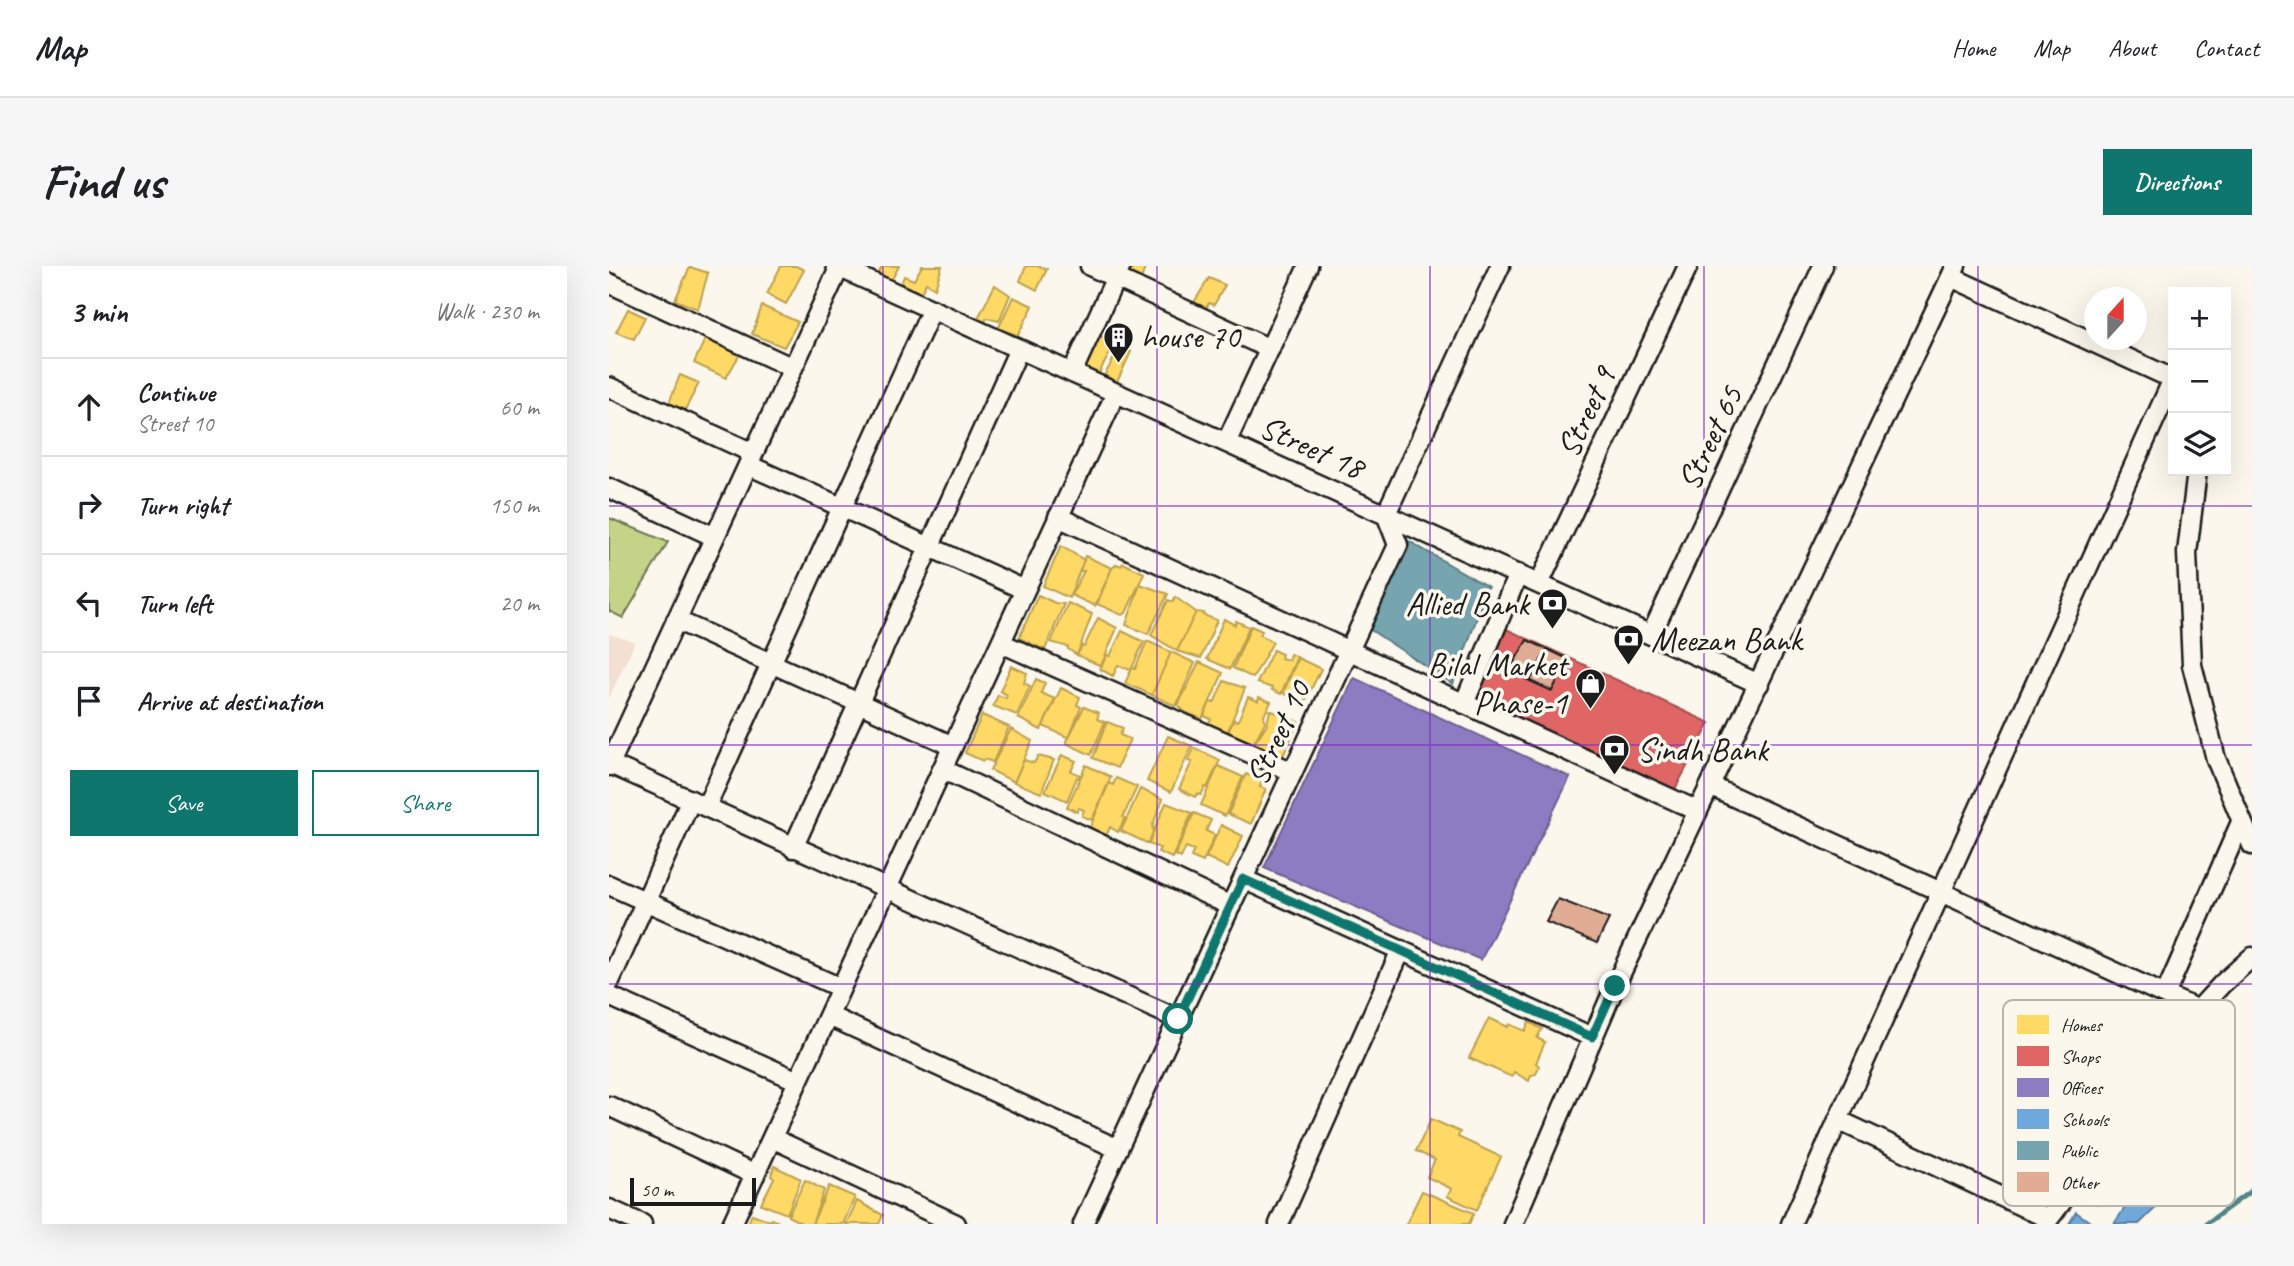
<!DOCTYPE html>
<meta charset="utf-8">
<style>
:root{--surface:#fff;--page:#f6f6f6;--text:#202124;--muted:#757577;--line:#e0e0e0;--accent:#0f766e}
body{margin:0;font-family:Caveat,sans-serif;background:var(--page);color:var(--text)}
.controls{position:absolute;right:21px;top:21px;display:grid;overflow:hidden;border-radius:0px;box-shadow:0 7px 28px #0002}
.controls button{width:63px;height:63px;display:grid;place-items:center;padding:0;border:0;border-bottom:2px solid var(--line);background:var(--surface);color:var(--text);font:35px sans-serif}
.compass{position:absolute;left:1475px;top:21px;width:63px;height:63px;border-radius:50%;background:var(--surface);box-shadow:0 7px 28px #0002;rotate:21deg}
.scale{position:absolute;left:21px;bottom:18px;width:126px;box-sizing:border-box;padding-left:7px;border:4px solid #1c1c1c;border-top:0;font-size:19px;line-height:24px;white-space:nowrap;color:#1c1c1c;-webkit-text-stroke:5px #fbf7ec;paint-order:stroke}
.stop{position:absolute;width:21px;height:21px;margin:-16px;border:5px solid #0f766e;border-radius:50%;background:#fff}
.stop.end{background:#0f766e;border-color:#fff;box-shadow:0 2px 7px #0008}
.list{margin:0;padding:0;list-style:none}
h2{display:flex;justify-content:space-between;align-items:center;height:91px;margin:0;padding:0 28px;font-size:30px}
h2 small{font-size:23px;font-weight:400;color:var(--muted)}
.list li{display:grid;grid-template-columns:46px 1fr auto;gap:21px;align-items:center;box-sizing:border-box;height:98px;padding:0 28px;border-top:2px solid var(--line)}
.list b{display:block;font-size:26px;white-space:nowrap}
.list p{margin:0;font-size:23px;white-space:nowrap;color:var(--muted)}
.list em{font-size:23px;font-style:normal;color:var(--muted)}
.actions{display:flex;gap:14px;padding:21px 28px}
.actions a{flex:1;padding:16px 0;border:2px solid var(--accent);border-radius:0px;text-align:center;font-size:24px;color:var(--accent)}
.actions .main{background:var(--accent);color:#fff}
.icon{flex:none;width:38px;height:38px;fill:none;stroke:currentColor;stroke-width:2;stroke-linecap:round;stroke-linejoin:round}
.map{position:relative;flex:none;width:1643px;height:958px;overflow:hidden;border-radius:0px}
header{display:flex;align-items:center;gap:42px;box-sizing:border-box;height:98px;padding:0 35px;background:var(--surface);border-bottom:2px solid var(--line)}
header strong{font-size:33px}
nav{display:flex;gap:38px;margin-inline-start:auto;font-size:24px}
.intro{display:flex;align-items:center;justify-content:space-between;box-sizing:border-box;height:168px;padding:0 42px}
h1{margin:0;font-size:49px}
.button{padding:18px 32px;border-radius:0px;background:var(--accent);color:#fff;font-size:24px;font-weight:700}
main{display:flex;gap:42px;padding:0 42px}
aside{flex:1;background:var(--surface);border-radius:0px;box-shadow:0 7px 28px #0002}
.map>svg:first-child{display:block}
.built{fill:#f3e0d2}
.park{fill:#c3d488;stroke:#707852;stroke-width:2}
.homes{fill:#ffd966;stroke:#bba050;stroke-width:2}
.shops{fill:#e06666;stroke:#a55050;stroke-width:2}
.offices{fill:#8e7cc3;stroke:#6c5f91;stroke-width:2}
.schools{fill:#6fa8dc;stroke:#567ea2;stroke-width:2}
.public{fill:#76a5af;stroke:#5b7c83;stroke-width:2}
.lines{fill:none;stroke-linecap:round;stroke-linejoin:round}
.stream{stroke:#538487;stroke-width:5}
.building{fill:#e0ac94;stroke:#1c1c1c;stroke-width:2}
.minor-casing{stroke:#1c1c1c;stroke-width:23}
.minor{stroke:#fbf7ec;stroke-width:18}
.route{stroke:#0f766e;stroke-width:9}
.grid{fill:none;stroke:#7b2cbf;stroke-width:2;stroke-opacity:0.55}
.labels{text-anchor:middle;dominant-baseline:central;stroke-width:7;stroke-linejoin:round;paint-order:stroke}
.poi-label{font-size:33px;fill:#1c1c1c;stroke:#fbf7ec;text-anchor:start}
.street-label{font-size:33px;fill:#1c1c1c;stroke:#fbf7ec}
.key{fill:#fbf7ec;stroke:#b8b5ae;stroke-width:2}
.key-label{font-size:19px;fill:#1c1c1c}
</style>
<header>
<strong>Map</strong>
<nav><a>Home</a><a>Map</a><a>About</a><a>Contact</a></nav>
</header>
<div class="intro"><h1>Find us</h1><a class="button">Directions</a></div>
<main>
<aside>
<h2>3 min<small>Walk · 230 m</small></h2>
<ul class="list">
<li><svg class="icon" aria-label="ahead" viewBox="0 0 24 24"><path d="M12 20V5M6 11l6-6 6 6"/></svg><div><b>Continue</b><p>Street 10</p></div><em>60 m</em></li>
<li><svg class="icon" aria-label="right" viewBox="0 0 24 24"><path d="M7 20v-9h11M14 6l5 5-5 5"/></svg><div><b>Turn right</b></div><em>150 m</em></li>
<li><svg class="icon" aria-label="left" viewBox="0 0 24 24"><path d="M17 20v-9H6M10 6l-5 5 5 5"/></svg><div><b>Turn left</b></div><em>20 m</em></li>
<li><svg class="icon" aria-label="arrive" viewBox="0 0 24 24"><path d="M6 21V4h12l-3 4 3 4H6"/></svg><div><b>Arrive at destination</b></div></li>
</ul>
<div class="actions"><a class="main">Save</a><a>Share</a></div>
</aside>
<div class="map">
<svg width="1643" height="958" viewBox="0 0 1643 958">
<rect width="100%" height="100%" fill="#fbf7ec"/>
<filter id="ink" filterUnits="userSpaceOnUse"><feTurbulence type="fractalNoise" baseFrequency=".0143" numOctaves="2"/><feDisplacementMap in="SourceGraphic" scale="14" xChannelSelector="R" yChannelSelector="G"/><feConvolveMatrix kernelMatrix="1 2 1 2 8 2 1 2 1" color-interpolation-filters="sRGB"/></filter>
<g filter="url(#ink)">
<path class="built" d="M0 368 26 376 0 432Z"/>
<path class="park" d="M0 252 59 276 14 352 0 345Z"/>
<path class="homes" d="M172 0H187L195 4 177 38 158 28Z
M273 0H290L282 15 269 9Z
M313 0H333L326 22 317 17 312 27 292 18 295 10 305 14Z
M417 0H429L438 3 428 24 411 15Z
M519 0H537L531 15 514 7Z
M81 1 99 7 89 43 66 34Z
M600 12 616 19 605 39 600 37 597 43 584 38Z
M386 19 401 29 390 55 378 52 375 57 368 54Z
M404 31 424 40 409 69 389 63Z
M153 40 189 56 175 81 143 68Z
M19 43 36 51 25 73 7 66Z
M489 68 505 79 489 109 473 102Z
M97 71 131 88 117 112 85 97Z
M512 80 522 86 508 116 495 110Z
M71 109 90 117 76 144 60 137Z
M452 280 475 294 460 332 434 320Z
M476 290 503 302 486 340 462 329 475 305H471Z
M514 297 535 307 517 347 513 349 488 338 503 302 508 298 512 300Z
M531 318 559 328 539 368 517 359Z
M429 329 446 337 455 338 436 384 410 372Z
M566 331 587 346 568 385 542 369 559 334 564 336Z
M459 337 483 348 468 389 459 383V381L442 376Z
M587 346 595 347 594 349 608 354 592 392 568 385Z
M489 352 508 362 492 400 468 389 473 380 475 381Z
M615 353 626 359 627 355 640 361 621 403 598 393Z
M642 360 653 365 651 369 664 376 644 412 624 402Z
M513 365 535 376 522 404 509 399 504 410 491 403 498 389 501 390Z
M538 375 562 386 543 429 516 417 523 402 526 403Z
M664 384 673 388 672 392 679 394 681 388 688 391 672 428 663 424 664 422 648 417Z
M562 386 586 397 567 440 543 429Z
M689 392 712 403 697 434 690 435 674 427Z
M590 396 614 407 593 453 576 446 569 439Z
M402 400 418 407 415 417 421 420 408 449 384 440 389 429 397 432 398 429 391 425Z
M427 413 436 417 432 427 446 433 432 464 409 452Z
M615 415 636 422 618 467 599 458 602 453 595 450 601 436 605 437Z
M452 422 471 431 468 439 472 441 460 472 434 460Z
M639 431 649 435 650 431 662 436 655 449 656 456 641 484 618 469 625 453 629 455Z
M475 441 490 447 488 453 496 456 482 489 457 477Z
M661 444 689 456 670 499 663 494 656 483 644 479 658 458Z
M373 449 400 461 384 496 375 493 374 495 356 487Z
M498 456 514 462 511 469 521 473 508 502 484 492Z
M402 463 423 475 405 516 381 504Z
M559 470 583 480 562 526 538 515Z
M585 482 611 494 598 522 596 521 592 529 588 528 586 531 570 523 583 496 579 495Z
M453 489 467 495 462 505 471 509 470 512 468 511 458 535 436 525Z
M429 490 445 494 432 527 405 516 415 494 425 497Z
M477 499 502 511 483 554 473 550 475 544 470 542 468 546 458 541Z
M609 500 634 511 616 550 592 539Z
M637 508 653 515 651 521 657 523 642 558 619 548Z
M507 512 528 521 514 551 516 552 509 566 501 561 497 570 481 561 500 517 504 519Z
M531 523 554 533 543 561 545 562 540 578 512 565Z
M557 537 583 547 563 592 549 586 551 582 539 578Z
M585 547 602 554 597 565 606 569 594 596 582 591 585 584 577 581 572 592 566 589Z
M612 559 634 570 619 602 597 591Z
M880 752 899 761 900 758 916 765 920 756 933 763 928 772 936 776 927 797 930 800 927 808 922 809 920 815 905 806 903 811 860 792Z
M822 853 851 866 849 871 892 891 868 944 838 930 843 923 818 911 826 894 807 885Z
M165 900 192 913 178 948 152 938 165 912 162 910Z
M196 914 215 924 203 958H194L179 950Z
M220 920 246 931 234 958H203Z
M813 925 865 947 860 958H797Z
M813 925 865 947 860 958H797Z
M248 935 274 949 270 958H237Z
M143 948 161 955 162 953 170 956 139 958Z"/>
<path class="shops" d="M893 361 1101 457 1064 527 861 434Z"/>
<path class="offices" d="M745 412 961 511 872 694 655 602Z"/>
<path class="schools" d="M1558 817 1586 845 1624 872 1608 883 1530 958H1505L1517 940 1506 930 1502 939 1485 937 1483 929 1488 922 1497 920 1531 878 1545 884 1567 858 1544 837Z
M1467 946 1484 958H1460Z"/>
<path class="public" d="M798 274 879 321 844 418 757 361Z"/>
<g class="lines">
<path class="stream" d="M1597 958 1643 924"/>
</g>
<path class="building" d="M918 374 938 383 921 415 900 405Z
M938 383 959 393 943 425 921 415Z
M949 633 1000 653 988 677 937 656Z"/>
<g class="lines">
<defs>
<path id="minor" d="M227 0 1150 418
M481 0 661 83
M1342 11 1564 113
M0 17 184 102
M463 107 512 0
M0 121 144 187
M618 175 699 0
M139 199 416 324
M1588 205 1578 287 1583 399 1607 493 1643 579
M0 222 106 271
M449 251 1089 545
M930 318 1079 0
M67 354 344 480
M1042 369 1214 0
M392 377 684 506
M855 438 909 308
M1 498 569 753
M0 500 231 0
M333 503 622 640
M1101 520 1589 744
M97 541 323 43
M184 582 410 83
M634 613 983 771
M0 619 232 722
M0 717 82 534
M1556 729 1632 556
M0 730 189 815
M220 750 509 883
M0 840 146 909
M1229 854 1440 953
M163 872 347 958
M0 943 33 958
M123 958 507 127
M474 958 789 279 777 248 891 0
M670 958 792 684
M904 958 1006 720 1347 0
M1182 958 1564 113
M1436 958 1499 875 1589 744 1613 718 1643 691"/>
</defs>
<use href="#minor" class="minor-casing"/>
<use href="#minor" class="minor"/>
</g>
</g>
<g class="lines" filter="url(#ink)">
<path class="route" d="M569 753 634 613 983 771 1006 720"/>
</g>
<path class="grid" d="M274 0V958M548 0V958M821 0V958M1095 0V958M1369 0V958M0 240H1643M0 479H1643M0 718H1643"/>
<defs>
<symbol id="building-pin" viewBox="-11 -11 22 30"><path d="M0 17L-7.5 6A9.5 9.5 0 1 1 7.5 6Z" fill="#1c1c1c" stroke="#fbf7ec"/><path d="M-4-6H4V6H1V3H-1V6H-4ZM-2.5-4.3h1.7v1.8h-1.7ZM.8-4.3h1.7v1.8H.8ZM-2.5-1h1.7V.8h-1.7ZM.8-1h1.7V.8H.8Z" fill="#fff"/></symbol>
<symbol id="bank-pin" viewBox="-11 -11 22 30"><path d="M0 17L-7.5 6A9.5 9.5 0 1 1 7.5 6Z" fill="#1c1c1c" stroke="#fbf7ec"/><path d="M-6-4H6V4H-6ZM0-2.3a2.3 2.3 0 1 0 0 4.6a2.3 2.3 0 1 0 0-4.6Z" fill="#fff"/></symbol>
<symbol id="shop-pin" viewBox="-11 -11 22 30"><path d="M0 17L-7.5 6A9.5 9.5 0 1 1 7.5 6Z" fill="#1c1c1c" stroke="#fbf7ec"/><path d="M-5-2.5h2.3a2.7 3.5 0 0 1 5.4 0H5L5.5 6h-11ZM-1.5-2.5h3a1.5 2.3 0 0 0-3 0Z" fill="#fff"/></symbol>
</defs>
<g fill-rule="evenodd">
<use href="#building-pin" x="492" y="54" width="35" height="47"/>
<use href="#bank-pin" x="926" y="320" width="35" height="47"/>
<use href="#bank-pin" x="1002" y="356" width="35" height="47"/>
<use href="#shop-pin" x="964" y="400" width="35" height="47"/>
<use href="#bank-pin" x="988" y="466" width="35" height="47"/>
</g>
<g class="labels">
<g class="poi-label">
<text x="532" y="71">house 70</text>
<text x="920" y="338" text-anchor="end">Allied Bank</text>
<text x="1042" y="374">Meezan Bank</text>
<text x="958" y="399" text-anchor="end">Bilal Market<tspan x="958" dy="38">Phase-1</tspan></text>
<text x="1028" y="484">Sindh Bank</text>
</g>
<g class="street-label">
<text transform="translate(977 146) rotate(-65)">Street 9</text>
<text transform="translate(1101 172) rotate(-65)">Street 65</text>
<text transform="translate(703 181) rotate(24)">Street 18</text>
<text transform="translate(669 467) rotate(-65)">Street 10</text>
</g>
</g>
<rect x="1394" y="734" width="232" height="206" rx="10" class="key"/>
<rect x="1408" y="749" width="32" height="19" fill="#ffd966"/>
<rect x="1408" y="780" width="32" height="20" fill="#e06666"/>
<rect x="1408" y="812" width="32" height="19" fill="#8e7cc3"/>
<rect x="1408" y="843" width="32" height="20" fill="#6fa8dc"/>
<rect x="1408" y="875" width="32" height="19" fill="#76a5af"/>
<rect x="1408" y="906" width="32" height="20" fill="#e0ac94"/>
<g class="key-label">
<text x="1452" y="765">Homes</text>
<text x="1452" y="797">Shops</text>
<text x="1452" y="828">Offices</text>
<text x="1452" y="860">Schools</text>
<text x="1452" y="891">Public</text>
<text x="1452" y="923">Other</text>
</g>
</svg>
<div class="controls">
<button>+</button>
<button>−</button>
<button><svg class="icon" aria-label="layers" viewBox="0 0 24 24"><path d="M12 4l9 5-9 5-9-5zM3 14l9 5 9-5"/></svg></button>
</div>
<svg class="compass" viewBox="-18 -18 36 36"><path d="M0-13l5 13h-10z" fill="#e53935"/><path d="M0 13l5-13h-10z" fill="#757577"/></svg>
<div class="scale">50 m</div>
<div class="stop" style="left:569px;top:753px"></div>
<div class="stop end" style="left:1006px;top:720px"></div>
</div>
</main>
